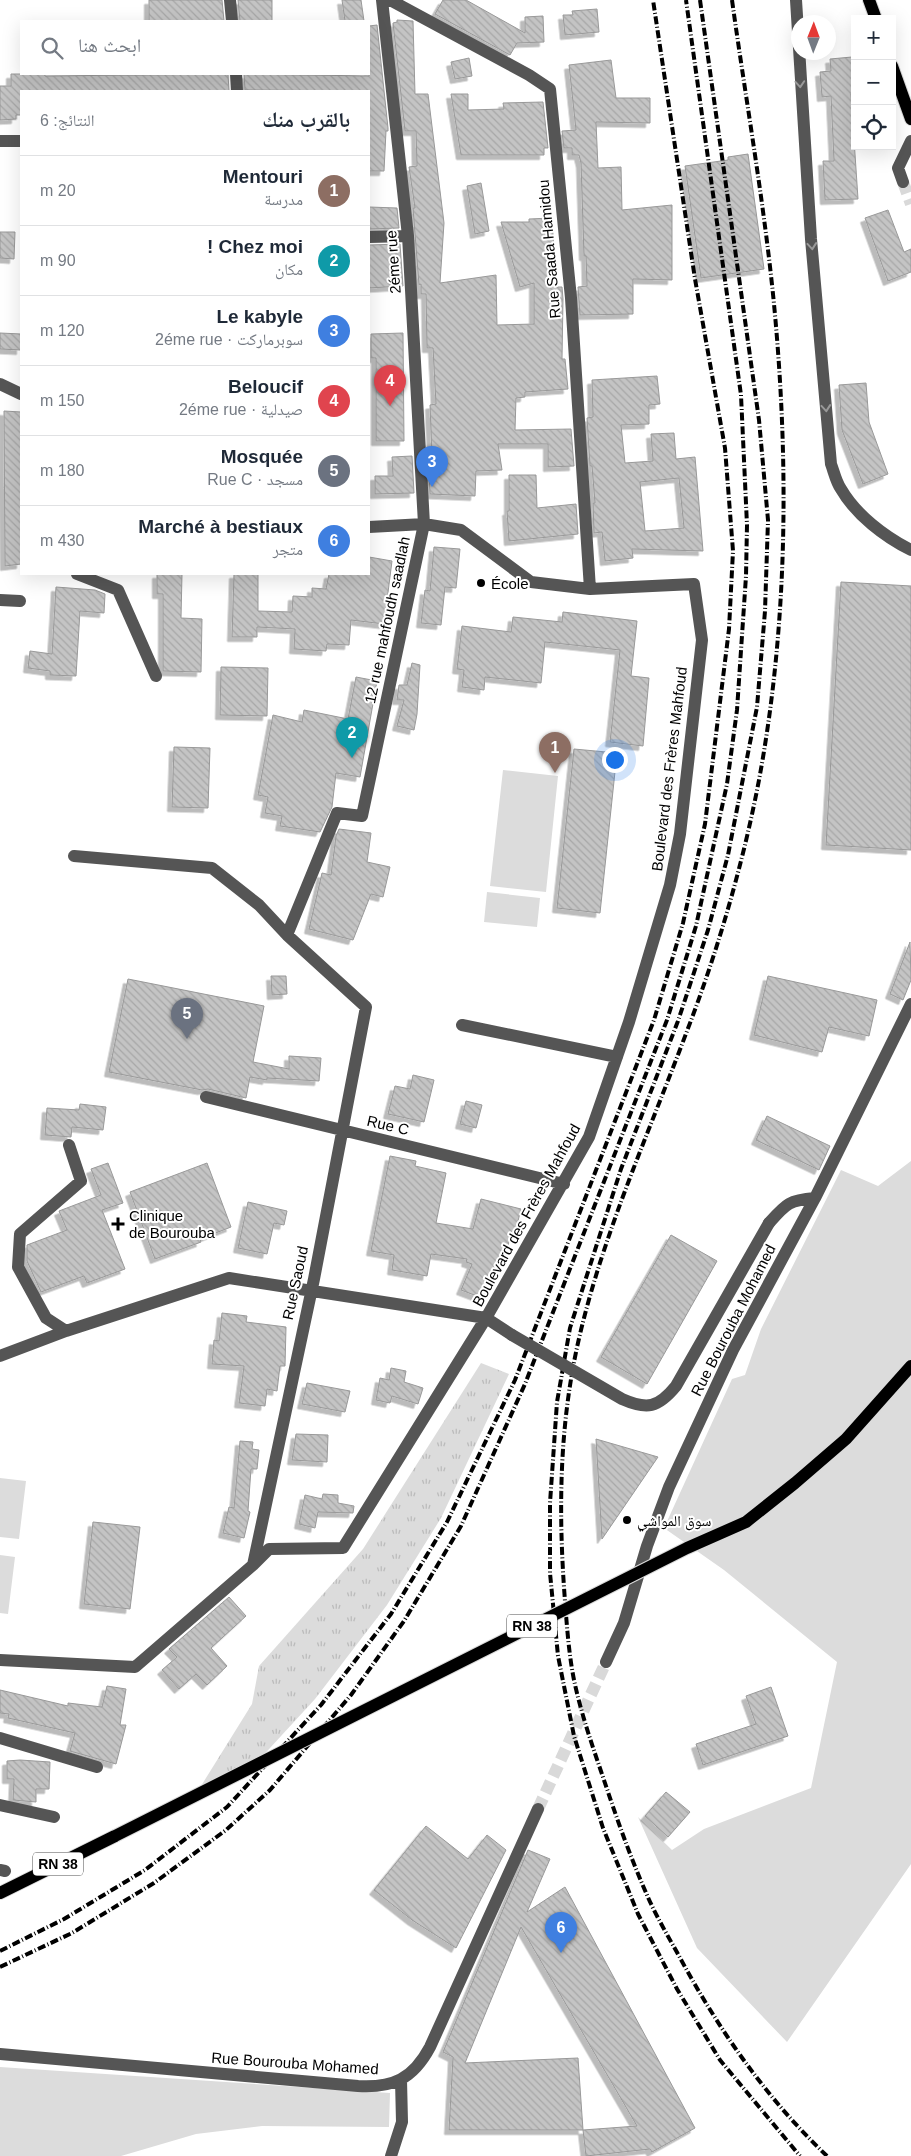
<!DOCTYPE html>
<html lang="ar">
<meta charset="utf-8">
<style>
:root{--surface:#fff;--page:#f6f6f7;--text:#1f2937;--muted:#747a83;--line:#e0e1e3;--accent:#d93025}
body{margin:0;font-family:Arial,"Noto Naskh Arabic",sans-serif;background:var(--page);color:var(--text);direction:rtl}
.controls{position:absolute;right:15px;top:15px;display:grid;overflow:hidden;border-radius:0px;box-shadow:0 5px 20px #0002}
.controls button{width:45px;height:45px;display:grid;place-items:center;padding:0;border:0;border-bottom:1px solid var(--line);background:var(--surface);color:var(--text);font:25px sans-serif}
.compass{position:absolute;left:791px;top:15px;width:45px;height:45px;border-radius:50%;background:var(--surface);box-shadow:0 5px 20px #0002;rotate:1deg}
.you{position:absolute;left:614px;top:759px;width:18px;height:18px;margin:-12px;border:4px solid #fff;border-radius:50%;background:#1a73e8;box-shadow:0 0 0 8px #1a73e833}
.badge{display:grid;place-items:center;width:32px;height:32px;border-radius:50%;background:var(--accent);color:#fff;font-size:16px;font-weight:700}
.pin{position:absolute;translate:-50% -41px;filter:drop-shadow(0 1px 2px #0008)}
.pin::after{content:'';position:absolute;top:26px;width:18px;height:15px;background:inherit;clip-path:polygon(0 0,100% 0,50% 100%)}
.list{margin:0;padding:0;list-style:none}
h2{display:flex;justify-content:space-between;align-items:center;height:65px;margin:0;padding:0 20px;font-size:21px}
h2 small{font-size:16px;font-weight:400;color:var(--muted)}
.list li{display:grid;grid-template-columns:32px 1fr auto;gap:15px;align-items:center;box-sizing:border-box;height:70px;padding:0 20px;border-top:1px solid var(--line)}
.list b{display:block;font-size:19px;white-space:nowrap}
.list p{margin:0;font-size:16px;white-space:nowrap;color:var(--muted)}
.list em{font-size:16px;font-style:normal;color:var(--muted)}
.icon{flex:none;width:28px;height:28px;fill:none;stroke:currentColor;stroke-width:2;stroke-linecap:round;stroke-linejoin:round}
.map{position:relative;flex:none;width:911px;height:2156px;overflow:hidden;direction:ltr}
.search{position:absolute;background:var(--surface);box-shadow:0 5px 20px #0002;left:20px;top:20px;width:350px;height:55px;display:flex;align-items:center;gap:12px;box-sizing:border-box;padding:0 18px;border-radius:0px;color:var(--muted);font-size:19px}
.panel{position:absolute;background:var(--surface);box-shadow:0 5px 20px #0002;left:20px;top:90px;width:350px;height:485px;border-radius:0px;direction:rtl}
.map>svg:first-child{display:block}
.grass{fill:url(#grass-tufts)}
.park{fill:#dcdcdc}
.building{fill:url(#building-back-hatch);stroke:#999;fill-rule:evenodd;filter:url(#shadow)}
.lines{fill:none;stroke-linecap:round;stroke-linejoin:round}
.minor-tunnel{stroke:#d9d9d9;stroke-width:12;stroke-dasharray:12 6;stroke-linecap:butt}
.major-casing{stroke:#dbdbdb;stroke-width:14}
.minor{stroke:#555;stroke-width:12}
.major{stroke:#000;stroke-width:12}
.rail{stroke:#000;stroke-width:4;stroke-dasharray:8 2.5 1 2.5;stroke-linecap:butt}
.major-bridge-casing{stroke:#dbdbdb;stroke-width:14;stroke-linecap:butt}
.minor-bridge{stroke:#555;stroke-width:12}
.major-bridge{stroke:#000;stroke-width:12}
.oneway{stroke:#999}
.poi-dot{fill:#000;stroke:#fff;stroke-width:2}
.labels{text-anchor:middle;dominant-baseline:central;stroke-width:4;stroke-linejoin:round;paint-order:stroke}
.shield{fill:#fff;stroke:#4c4c4c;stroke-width:1}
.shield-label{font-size:14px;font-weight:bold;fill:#000}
.street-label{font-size:15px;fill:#000;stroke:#fff}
.poi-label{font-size:15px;fill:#000;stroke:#fff;text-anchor:start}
</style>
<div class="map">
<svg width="911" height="2156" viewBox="0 0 911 2156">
<defs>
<pattern id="grass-tufts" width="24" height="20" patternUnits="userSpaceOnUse" patternTransform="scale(1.25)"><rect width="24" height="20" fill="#dcdcdc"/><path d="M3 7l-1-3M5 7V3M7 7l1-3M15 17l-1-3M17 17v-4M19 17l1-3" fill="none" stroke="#bbb"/></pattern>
<pattern id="building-back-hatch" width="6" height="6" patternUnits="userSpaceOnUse" patternTransform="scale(1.25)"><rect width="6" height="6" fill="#c4c4c4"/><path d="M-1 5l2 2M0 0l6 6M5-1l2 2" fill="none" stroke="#a7a7a7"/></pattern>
<filter id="shadow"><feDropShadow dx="-4.5" dy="4.5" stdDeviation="0" flood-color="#0004"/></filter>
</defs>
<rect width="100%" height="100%" fill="#fff"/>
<path class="grass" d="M481 1363 509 1374 441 1518 387 1605 315 1699 259 1760 201 1786 252 1704 259 1666 363 1549Z"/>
<path class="park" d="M503 770 558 776 546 892 490 886Z
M487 892 540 898 537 927 484 922Z
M911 1161V1864L787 2042 697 1948 638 1817 672 1850 704 1829 811 1788 837 1662 724 1570 664 1528 732 1379 745 1375 761 1329 841 1170 878 1186Z
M0 1478 26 1481 19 1539 0 1537Z
M0 1555 15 1557 8 1614 0 1613Z
M0 2067 390 2093 389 2127 262 2126 196 2134 121 2156H0Z"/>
<path class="building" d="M149 0H222L224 21H149Z
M238 0H272V21H240Z
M342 0H361L364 21H345Z
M443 0H466L525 33V17L543 16 544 42 517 43 510 55 435 14Z
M597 9 599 32 565 35 563 15H573L572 11Z
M397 20 413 21 415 94H428L444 223 440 283 496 275 497 325 534 324V283L520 287 501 222H529V219L552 218 556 287H562L563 299 562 359H565L568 389 525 392V397L516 398 515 430 571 429 574 466 548 467V444H498L502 470 476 471 475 496 430 494 428 456H432L430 405 436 404 433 348H427L426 294H421V284L419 285 413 208H415L409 167 417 166 416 131H405L393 23 397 22Z
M377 25 388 128V131H386L384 171H369V91L245 90 244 74 369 76V26Z
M852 57 855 94H851L858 199 825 200 823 161H834L831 96 822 97 820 72 831 71 830 59Z
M469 58 472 76 455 79 451 62Z
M611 60 616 98H650V123L596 122 598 168 621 167 622 210 672 205V280L633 279V314L580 315 578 287 587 286 586 256H584L581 163 579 155H572V148H564L562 131 576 130 569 65Z
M11 74H45V76L228 74 229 91H21V115H16V119L0 120V86H11Z
M451 94H468V110L504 109 503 103 543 102 548 148H544V155H461Z
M748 154 764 269 701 278 685 166 728 160V157Z
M481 183 489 231 475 234 467 186Z
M369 207 397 208 399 228 369 229Z
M888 210 904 252 911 249V272L888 281 865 218Z
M0 232H15L14 259 0 258Z
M400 244 403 286 369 288V245Z
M0 333 21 334V350L0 349Z
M403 333 404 441H376V358H371V334Z
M657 376 660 404 649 405V424L621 425 625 463 653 461 651 434 674 433 676 459 695 457 703 551 632 549 633 558 605 561 602 532 594 533 593 503H595L592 466H590L587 418 593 417 592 380ZM679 478 684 528 645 531 640 482Z
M866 383 869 422 888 474 863 484 842 430 839 385Z
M4 411 21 412V564L5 566Z
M412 456 414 493 375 494V476H393L392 457Z
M509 475H536L537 508 576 504 578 534 509 541 507 511H509Z
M434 547 460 549 456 588 445 587 441 625 421 623 425 590 430 591Z
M369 557 392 561 384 624 351 620 349 645 327 644 326 651 294 649 295 629 257 627V637H232L234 574H258V611L292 612 293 596 312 597V588L326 589 329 574H369Z
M157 574H182L181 618 202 619 201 672 163 671V594H157Z
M841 582 911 586V850L826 845Z
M56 587 95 590 105 594 104 613 80 611 76 676 50 675V671L28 668 30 651 52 654Z
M563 612 637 621 631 676 649 678 643 746 610 742 620 650 545 642 541 683 485 677 484 690 462 687 464 670 457 669 462 626 511 632 513 617 562 622Z
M412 663 420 665 417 714 414 730 397 726 404 700H397L399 685H407Z
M221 667 268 668 267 716 220 715Z
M356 677 377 681 360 777 336 773 332 807 320 832 280 826 282 816 265 813 268 797 258 795 273 715 302 722 304 710 348 719Z
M174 747 210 748 208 808 172 807Z
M574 749 617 753 600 913 557 908Z
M339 829 371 833 367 862 390 867 383 897 371 894 353 940 309 929 322 873 331 875 336 836Z
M910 942 911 980 903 1000 890 994Z
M271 976H286L287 994 272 995Z
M768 976 877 1000 869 1036 829 1027 822 1052 754 1035Z
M128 979 264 1006 253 1062 289 1069V1056L321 1058 319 1081 267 1078V1080L250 1077 246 1098 208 1089 202 1090 109 1072Z
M413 1075 434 1080 424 1122 388 1114 395 1086 410 1089Z
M466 1101 482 1105 476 1128 460 1124Z
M80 1104 106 1107 103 1130 72 1127 71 1137 45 1135 47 1108 79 1110Z
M767 1116 830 1146 819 1170 756 1140Z
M390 1156 416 1161 415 1166 446 1173 436 1223 473 1229 481 1199 521 1209 515 1233 511 1232 507 1251 503 1250 485 1299 461 1290 472 1264 466 1262 467 1259 431 1254 427 1276 392 1270 394 1255 371 1251Z
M108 1163 123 1203 102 1210 125 1269 87 1283 84 1276 41 1292 27 1261V1245L67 1230 59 1211 101 1195 91 1169Z
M207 1163 231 1227 200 1239 201 1242 155 1259 130 1192Z
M248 1202 287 1211 284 1225 274 1223 267 1254 238 1248Z
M671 1235 717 1261 647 1384 601 1357Z
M222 1313 247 1316 246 1322 286 1327 285 1366H280L277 1391 267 1389 265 1406 239 1403 244 1366 212 1364 214 1340 219 1341Z
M391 1368 406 1371 404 1382 423 1388 418 1404 392 1396 390 1403 376 1400 380 1378 389 1380Z
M307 1383 350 1391 345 1412 302 1404Z
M296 1434 328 1435 327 1462 292 1460Z
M596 1439 658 1457 602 1539Z
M240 1441 253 1442 252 1449 259 1450 257 1469H251L248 1511 250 1512 244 1538 223 1533 229 1507 234 1508Z
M323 1494 338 1495V1503L354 1506 353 1513 318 1512 315 1528 299 1524 305 1495 322 1499Z
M93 1522 140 1527 130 1609 84 1604Z
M229 1597 246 1616 211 1648 227 1666 207 1685 196 1674 179 1689 162 1670 177 1657 169 1649Z
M107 1686 126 1689 120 1725H126L116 1764 70 1751 75 1733 8 1718 9 1714 0 1713V1690L68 1706V1703L102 1707Z
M771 1687 788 1736 703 1765 696 1744 756 1724 746 1696Z
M20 1760 50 1762 49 1789H36V1802L13 1800 14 1779H7V1761Z
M666 1792 690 1812 668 1837 645 1816Z
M426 1826 468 1859 487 1835 506 1850 456 1948 412 1920 374 1890Z
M528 1850 550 1859 527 1912 565 1887 695 2128 652 2152 650 2149 586 2156 583 2130H449L453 2057 443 2052ZM521 1927 560 1994 637 2126 583 2130 578 2058 465 2063Z"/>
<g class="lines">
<path class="minor-tunnel" d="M903 182 911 204
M538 1809 606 1662"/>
<defs>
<path id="major" d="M869 0 876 19
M892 66 911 119
M0 1893 115 1836"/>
</defs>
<use href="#major" class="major-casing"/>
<path class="minor" d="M230 0 232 21
M390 0 529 75 550 89 571 298 590 589
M796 0 811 239 831 464C834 472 836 482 841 489 856 515 885 537 911 550
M236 74 237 91
M0 141H21
M903 182 898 168 911 141
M369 237 408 236
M0 384 21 394
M369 527 424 524 461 530 531 582 590 589 694 584 702 640 680 834 670 885 629 1022 589 1137 486 1318 512 1335
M77 574 118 590 156 676
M0 600 20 601
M74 856 212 868 259 905 287 935
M462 1025 617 1057
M206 1097 564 1184
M769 1223C786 1204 789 1200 815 1198
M66 1331 46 1318 18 1267 20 1234 81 1181 69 1145
M0 1356 66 1331 229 1278 486 1318 343 1548 269 1549 253 1565 135 1667 0 1660
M253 1565 314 1279 366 1007 287 935 337 813 362 816 424 524 408 236 382 0
M606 1662 624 1623 647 1546 669 1487 733 1350 815 1198 911 1004
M0 1738 97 1767
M0 1805 54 1817
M0 1870 5 1871
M0 2054 358 2086C393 2088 413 2079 430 2047L538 1809
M391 2156 402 2122 401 2080"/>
<use href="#major" class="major"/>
<path class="rail" d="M700 0 759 420 768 520 765 611 757 707 728 855 708 930 678 1021 621 1169 570 1328 557 1402 550 1503V1573L558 1656 574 1736 603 1828 638 1914 677 1989 720 2060 800 2156
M732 0C746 101 764 202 774 304 789 462 788 623 759 780 743 864 718 950 687 1031 650 1130 606 1227 581 1330 559 1420 558 1510 565 1601 567 1628 569 1655 574 1680 582 1718 595 1753 607 1789 619 1825 632 1861 647 1895 656 1916 668 1936 679 1956 719 2030 766 2098 827 2156
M0 1951 64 1919 145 1870 227 1807 321 1705 391 1614 447 1522 515 1380 654 1020 683 923 705 824 729 629 733 551 725 448 695 279 653 0
M0 1967 72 1933 154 1883 226 1830 270 1790 351 1695 404 1621 461 1526 525 1384 667 1020 696 926 727 784 737 710 746 576 747 525 741 395 686 0"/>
<defs>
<path id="major-bridge" d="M115 1836 687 1548 746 1522 795 1483 846 1439 911 1366"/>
</defs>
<use href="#major-bridge" class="major-bridge-casing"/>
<path class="minor-bridge" d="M512 1335 622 1399C647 1410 658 1408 676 1386L769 1223"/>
<use href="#major-bridge" class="major-bridge"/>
</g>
<defs><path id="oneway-chevron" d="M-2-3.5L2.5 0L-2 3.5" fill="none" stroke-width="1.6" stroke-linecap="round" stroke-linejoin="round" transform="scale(1.25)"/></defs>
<g class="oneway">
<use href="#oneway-chevron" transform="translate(800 84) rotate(86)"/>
<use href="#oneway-chevron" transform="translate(812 246) rotate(85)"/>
<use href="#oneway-chevron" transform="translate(826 408) rotate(85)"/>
</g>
<g class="poi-dot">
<circle cx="481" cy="583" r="5"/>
<path d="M115.5 1216.5h5v5h5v5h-5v5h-5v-5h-5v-5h5z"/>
<circle cx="627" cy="1520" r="5"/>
</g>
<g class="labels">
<g class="shield">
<rect x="507" y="1614.5" width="50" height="23" rx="4"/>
<rect x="33" y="1852.5" width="50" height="23" rx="4"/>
</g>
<g class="shield-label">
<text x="532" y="1626">RN 38</text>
<text x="58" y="1864">RN 38</text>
</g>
<g class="street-label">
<text transform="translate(549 249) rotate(-95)">Rue Saada Hamidou</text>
<text transform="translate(393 262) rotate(-94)">2éme rue</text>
<text transform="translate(387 620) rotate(-78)">12 rue mahfoudh saadlah</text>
<text transform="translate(669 769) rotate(-83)">Boulevard des Frères Mahfoud</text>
<text transform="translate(388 1125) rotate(13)">Rue C</text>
<text transform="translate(526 1215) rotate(-61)">Boulevard des Frères Mahfoud</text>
<text transform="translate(295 1283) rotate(-78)">Rue Saoud</text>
<text transform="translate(733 1320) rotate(-63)">Rue Bourouba Mohamed</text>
<text transform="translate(295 2063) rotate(4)">Rue Bourouba Mohamed</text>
</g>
<g class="poi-label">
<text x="491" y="583">École</text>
<text x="129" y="1215">Clinique<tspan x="129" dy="17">de Bourouba</tspan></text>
<text x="637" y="1520">سوق المواشي</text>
</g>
</g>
</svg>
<div class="controls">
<button>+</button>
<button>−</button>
<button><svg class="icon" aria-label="locate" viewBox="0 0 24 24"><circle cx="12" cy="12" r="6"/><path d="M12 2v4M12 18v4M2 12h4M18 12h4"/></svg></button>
</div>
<svg class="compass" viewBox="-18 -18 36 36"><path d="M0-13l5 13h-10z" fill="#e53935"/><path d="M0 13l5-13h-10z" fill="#747a83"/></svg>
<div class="you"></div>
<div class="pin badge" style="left:555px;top:773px;background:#8d6e63">1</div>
<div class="pin badge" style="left:352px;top:758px;background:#0f9aa8">2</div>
<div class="pin badge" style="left:432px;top:487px;background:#3f7fe0">3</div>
<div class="pin badge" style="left:390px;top:406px;background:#e0444e">4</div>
<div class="pin badge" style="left:187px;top:1039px;background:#6b7280">5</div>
<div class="pin badge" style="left:561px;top:1953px;background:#3f7fe0">6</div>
<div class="search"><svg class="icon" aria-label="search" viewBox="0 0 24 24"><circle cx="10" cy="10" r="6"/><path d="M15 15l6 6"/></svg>ابحث هنا</div>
<section class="panel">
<h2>بالقرب منك<small>النتائج: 6</small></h2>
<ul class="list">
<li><span class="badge" style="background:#8d6e63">1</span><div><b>Mentouri</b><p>مدرسة</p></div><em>20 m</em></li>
<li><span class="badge" style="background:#0f9aa8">2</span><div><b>Chez moi !</b><p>مكان</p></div><em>90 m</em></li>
<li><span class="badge" style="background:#3f7fe0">3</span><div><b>Le kabyle</b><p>سوبرماركت · 2éme rue</p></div><em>120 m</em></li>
<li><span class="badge" style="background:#e0444e">4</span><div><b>Beloucif</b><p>صيدلية · 2éme rue</p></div><em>150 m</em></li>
<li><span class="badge" style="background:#6b7280">5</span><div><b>Mosquée</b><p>مسجد · Rue C</p></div><em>180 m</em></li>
<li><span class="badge" style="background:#3f7fe0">6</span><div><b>Marché à bestiaux</b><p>متجر</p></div><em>430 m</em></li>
</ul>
</section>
</div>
